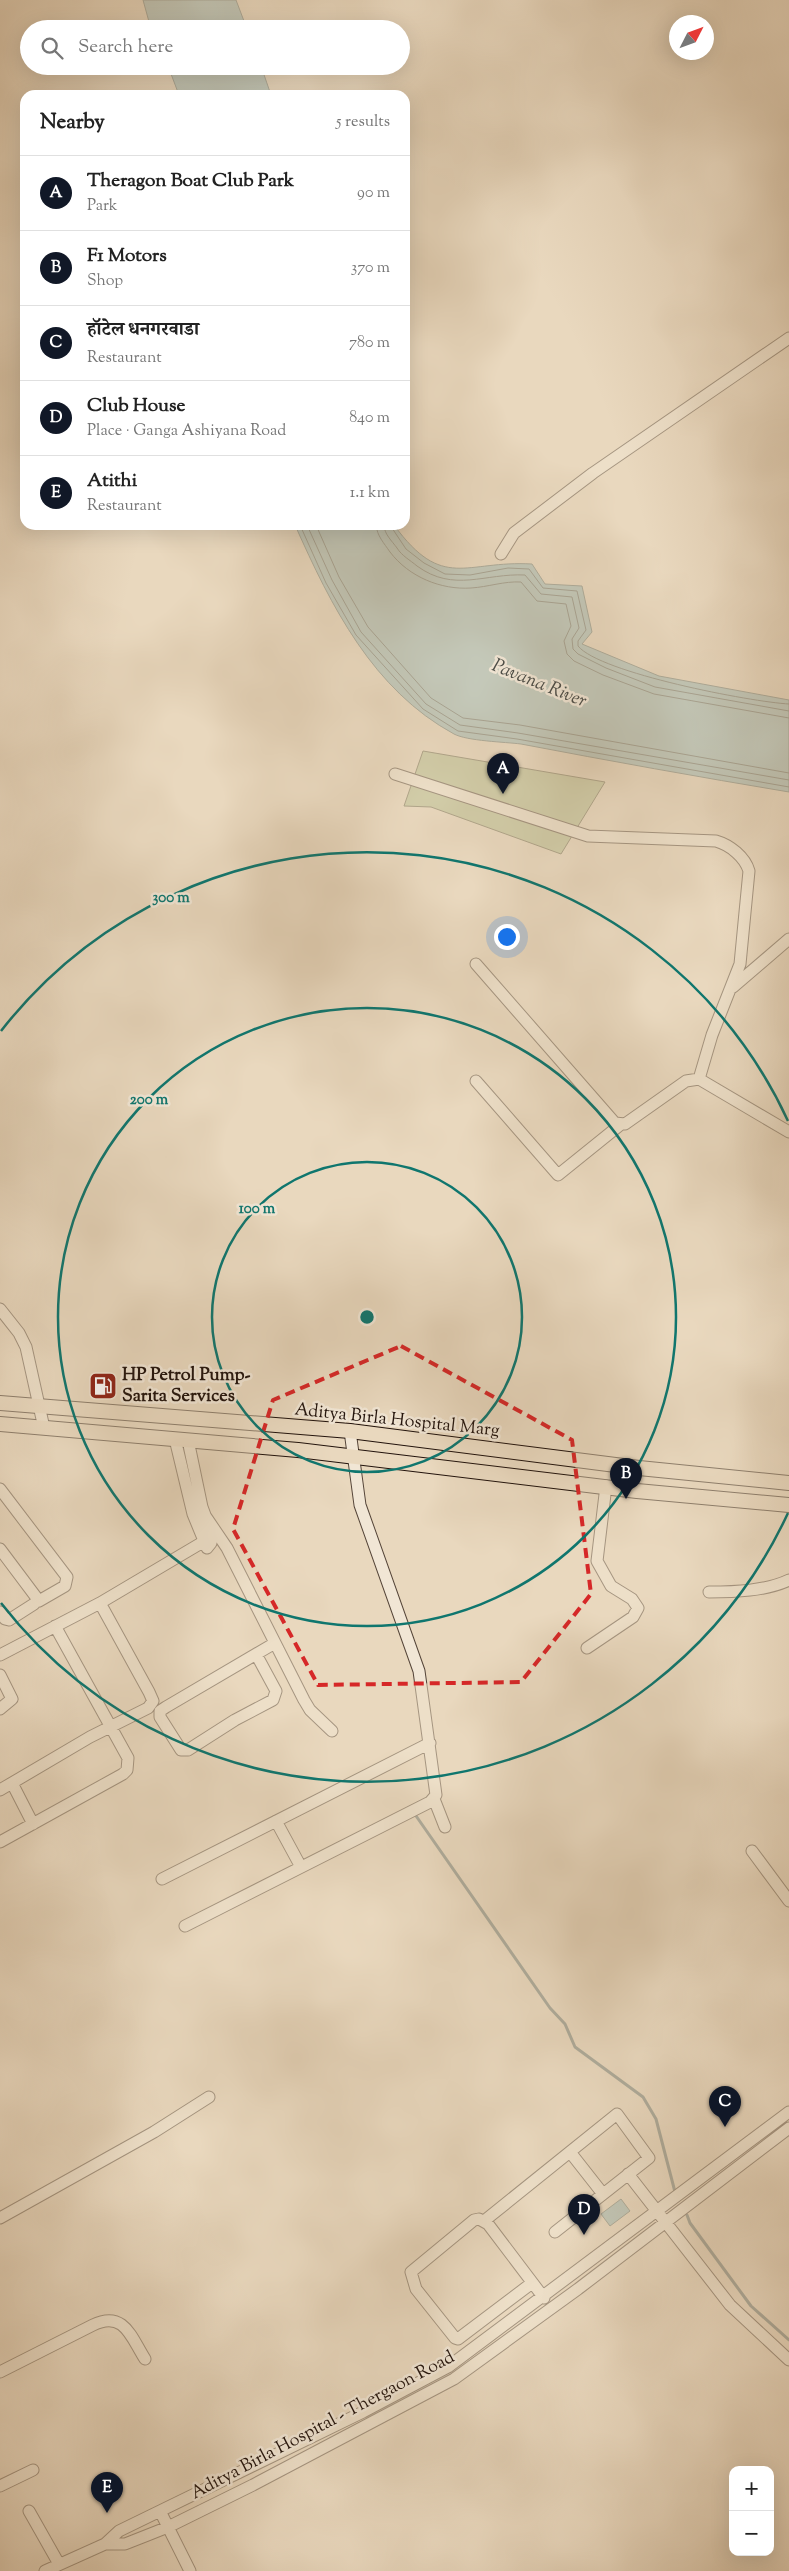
<!DOCTYPE html>
<meta charset="utf-8">
<style>
:root{--surface:#fff;--page:#f6f6f6;--text:#222;--muted:#767676;--line:#e0e0e0;--accent:#111827}
body{margin:0;font-family:"Sorts Mill Goudy","Noto Serif Devanagari",serif;background:var(--page);color:var(--text)}
.controls{position:absolute;right:15px;bottom:15px;display:grid;overflow:hidden;border-radius:10px;box-shadow:0 5px 20px #0002}
.controls button{width:45px;height:45px;display:grid;place-items:center;padding:0;border:0;border-bottom:1px solid var(--line);background:var(--surface);color:var(--text);font:25px sans-serif}
.compass{position:absolute;left:669px;top:15px;width:45px;height:45px;border-radius:50%;background:var(--surface);box-shadow:0 5px 20px #0002;rotate:48deg}
.you{position:absolute;left:506px;top:936px;width:18px;height:18px;margin:-12px;border:4px solid #fff;border-radius:50%;background:#1a73e8;box-shadow:0 0 0 8px #1a73e833}
.badge{display:grid;place-items:center;width:32px;height:32px;border-radius:50%;background:var(--accent);color:#fff;font-size:16px;font-weight:700}
.pin{position:absolute;translate:-50% -41px;filter:drop-shadow(0 1px 2px #0008)}
.pin::after{content:'';position:absolute;top:26px;width:18px;height:15px;background:inherit;clip-path:polygon(0 0,100% 0,50% 100%)}
.list{margin:0;padding:0;list-style:none}
h2{display:flex;justify-content:space-between;align-items:center;height:65px;margin:0;padding:0 20px;font-size:21px}
h2 small{font-size:16px;font-weight:400;color:var(--muted)}
.list li{display:grid;grid-template-columns:32px 1fr auto;gap:15px;align-items:center;box-sizing:border-box;height:75px;padding:0 20px;border-top:1px solid var(--line)}
.list b{display:block;font-size:19px;white-space:nowrap}
.list p{margin:0;font-size:16px;white-space:nowrap;color:var(--muted)}
.list em{font-size:16px;font-style:normal;color:var(--muted)}
.icon{flex:none;width:28px;height:28px;fill:none;stroke:currentColor;stroke-width:2;stroke-linecap:round;stroke-linejoin:round}
.map{position:relative;flex:none;width:789px;height:2571px;overflow:hidden}
.search{position:absolute;background:var(--surface);box-shadow:0 5px 20px #0002;left:20px;top:20px;width:390px;height:55px;display:flex;align-items:center;gap:12px;box-sizing:border-box;padding:0 18px;border-radius:28px;color:var(--muted);font-size:19px}
.panel{position:absolute;background:var(--surface);box-shadow:0 5px 20px #0002;left:20px;top:90px;width:390px;height:440px;border-radius:15px}
.map>svg:first-child{display:block}
.green{fill:#b7be91;stroke:#6c684e}
.water{fill:#99b9b8;stroke:#697773}
.lines{fill:none;stroke-linecap:round;stroke-linejoin:round}
.shore{stroke:#5e6662;stroke-width:1}
.stream{stroke:#697773;stroke-width:3}
.minor-casing{stroke:#544438;stroke-width:13}
.major-casing{stroke:#22130c;stroke-width:16}
.minor{stroke:#f1e6d5;stroke-width:11}
.major{stroke:#e9d8be;stroke-width:14}
.marked{fill:none;stroke:#d62828;stroke-width:4;stroke-dasharray:10 6;stroke-linejoin:round}
.ring{fill:none;stroke:#0f766e;stroke-width:2.5}
.labels{text-anchor:middle;dominant-baseline:central;stroke-width:5;stroke-linejoin:round;paint-order:stroke}
.poi-label{font-size:18px;font-weight:bold;fill:#22130c;stroke:#f1e6d5;text-anchor:start}
.street-label{font-size:18px;fill:#22130c;stroke:#f1e6d5}
.water-label{font-size:19px;font-style:italic;fill:#4c4d48;stroke:#f1e6d5}
.centre{fill:#0f766e;stroke:#f1e6d5;stroke-width:2.5}
.ring-label{font-size:15px;text-anchor:middle;font-weight:bold;fill:#0f766e;stroke:#f1e6d5;stroke-width:5;stroke-linejoin:round;paint-order:stroke}
</style>
<div class="map">
<svg width="789" height="2571" viewBox="0 0 789 2571">
<rect width="100%" height="100%" fill="#e9d8be"/>
<filter id="stains"><feTurbulence type="fractalNoise" baseFrequency=".004" numOctaves="4"/><feColorMatrix values="0 0 0 0 .2 0 0 0 0 .09 0 0 0 0 .02 0 0 0 .5 -.17"/></filter>
<radialGradient id="worn" r=".72"><stop offset=".6" stop-color="#630" stop-opacity="0"/><stop offset="1" stop-color="#630" stop-opacity=".3"/></radialGradient>
<path class="green" d="M423 751 605 782 561 854 431 807 404 806Z"/>
<path class="water" d="M143 0H236L247 29H151Z
M168 66H261L271 95H179Z
M295 525H394C443 592 465 560 532 564L545 584 582 586 592 632 582 644 659 676 789 700V792C699 777 610 761 521 744 505 742 467 741 454 734 373 690 331 606 295 525Z
M621 2199 630 2211 610 2226 601 2214Z"/>
<g class="lines">
<path class="shore" d="M300 525 326 583 356 635 423 709 458 731 517 739 789 787
M307 525 332 580 361 632 426 704 460 725 518 733 789 780
M316 525 339 577 368 627 431 698 463 718 520 725 789 773
M376 525C377 536 384 543 390 552 409 577 441 590 471 588 488 587 504 581 521 582L537 601 566 604 571 626 564 641 567 654 574 661 603 675 654 694 789 718
M384 525C384 534 392 541 397 548 402 556 410 560 417 566 454 593 485 573 525 575L541 594 572 597 579 628 572 639 573 649 578 654 606 668 655 687 789 711
M390 525 406 549 424 563 445 574 470 575 508 568 529 569 543 588 577 591 586 630 578 641V646C600 673 751 702 789 704"/>
<path class="stream" d="M414 1813 550 2008 565 2024 575 2047 643 2097 656 2119 675 2192
M687 2215 690 2223 751 2306 789 2340"/>
<defs>
<path id="minor" d="M501 554 514 533 593 473 789 338
M395 774 588 836 716 841C730 845 745 857 749 871L740 964 712 1035 699 1079 789 1132
M476 964 615 1123 625 1124 686 1081 699 1079
M733 987 789 939
M476 1081 558 1175 620 1125
M0 1309 19 1333 26 1347 44 1428
M175 1439 193 1514 207 1548 211 1543 212 1534 202 1507 188 1440
M0 1489 67 1577 65 1586 39 1601 0 1549
M206 1517 227 1548 304 1700 310 1710 332 1731
M709 1592C734 1592 766 1591 789 1580
M0 1612 5 1619 9 1620 34 1604
M587 1648 633 1617 638 1608 632 1599 611 1586 597 1561 606 1486
M256 1654 276 1691 273 1700 235 1720 188 1750H181L160 1717V1711L166 1707 275 1643
M0 1655 100 1603
M0 1675 12 1699 0 1709
M12 1783 33 1824
M0 1790 90 1737 148 1708 153 1701 149 1692 100 1603 203 1542
M434 1799 445 1827
M276 1821 301 1867
M0 1842 123 1774 127 1770 128 1758 55 1626
M752 1851 789 1901
M162 1879 430 1743
M185 1926 430 1802 436 1795 419 1671 360 1505 350 1431
M570 2152 603 2194
M628 2174 730 2305 789 2360
M0 2218 154 2132 209 2097
M484 2221 617 2114 649 2158 555 2232
M532 2283 458 2339 455 2338 416 2289 411 2272 474 2220 479 2219 488 2224 544 2298
M0 2372 93 2325C124 2310 131 2337 145 2359
M0 2486 33 2470
M29 2511 59 2564
M160 2511 190 2571
M105 2544 119 2531 363 2412 448 2367 789 2112
M45 2571 105 2544H125L168 2527 253 2485 454 2379 578 2289 789 2128"/>
<path id="major" d="M0 1403 350 1431 639 1468 789 1483
M0 1424 298 1450 637 1491 789 1505"/>
</defs>
<use href="#minor" class="minor-casing"/>
<use href="#major" class="major-casing"/>
<use href="#minor" class="minor"/>
<use href="#major" class="major"/>
</g>
<path d="M0 0H789V2571H0ZM401 1346 572 1440 591 1594 521 1682 318 1685 233 1529 273 1400Z" fill="#e9d8be" fill-opacity=".55" fill-rule="evenodd"/>
<path class="marked" d="M401 1346 572 1440 591 1594 521 1682 318 1685 233 1529 273 1400Z"/>
<g class="ring">
<circle cx="367" cy="1317" r="155"/>
<circle cx="367" cy="1317" r="309"/>
<path d="M788 1513A464 464 0 0 1 1 1603M1 1031A464 464 0 0 1 788 1121"/>
</g>
<defs>
<symbol id="fuel-square" viewBox="-11 -11 22 22"><rect x="-9" y="-9" width="18" height="18" rx="4" fill="#8f2418" stroke="#f1e6d5"/><path d="M-5.5-6h7V0h2V4h1.3V-2.5L3-4.5l.8-.8L6-3V5H2.5V1h-1V6h-7ZM-4.2-4.7v3.2H.2V-4.7Z" fill="#fff"/></symbol>
</defs>
<g fill-rule="evenodd">
<use href="#fuel-square" x="87" y="1370" width="32" height="32"/>
</g>
<g class="labels">
<g class="poi-label">
<text x="122" y="1376">HP Petrol Pump-<tspan x="122" dy="21">Sarita Services</tspan></text>
</g>
<g class="street-label">
<text transform="translate(397 1421) rotate(6)">Aditya Birla Hospital Marg</text>
<text transform="translate(323 2426) rotate(-28)">Aditya Birla Hospital - Thergaon Road</text>
</g>
<g class="water-label">
<text transform="translate(539 684) rotate(22)">Pavana River</text>
</g>
</g>
<circle cx="367" cy="1317" r="8" class="centre"/>
<g class="ring-label">
<text x="171" y="902">300 m</text>
<text x="149" y="1104">200 m</text>
<text x="257" y="1213">100 m</text>
</g>
<rect width="100%" height="100%" filter="url(#stains)"/>
<rect width="100%" height="100%" fill="url(#worn)"/>
</svg>
<div class="controls">
<button>+</button>
<button>−</button>
</div>
<svg class="compass" viewBox="-18 -18 36 36"><path d="M0-13l5 13h-10z" fill="#e53935"/><path d="M0 13l5-13h-10z" fill="#767676"/></svg>
<div class="you"></div>
<div class="pin badge" style="left:503px;top:794px">A</div>
<div class="pin badge" style="left:626px;top:1499px">B</div>
<div class="pin badge" style="left:725px;top:2127px">C</div>
<div class="pin badge" style="left:584px;top:2235px">D</div>
<div class="pin badge" style="left:107px;top:2513px">E</div>
<div class="search"><svg class="icon" aria-label="search" viewBox="0 0 24 24"><circle cx="10" cy="10" r="6"/><path d="M15 15l6 6"/></svg>Search here</div>
<section class="panel">
<h2>Nearby<small>5 results</small></h2>
<ul class="list">
<li><span class="badge">A</span><div><b>Theragon Boat Club Park</b><p>Park</p></div><em>90 m</em></li>
<li><span class="badge">B</span><div><b>F1 Motors</b><p>Shop</p></div><em>370 m</em></li>
<li><span class="badge">C</span><div><b>हॉटेल धनगरवाडा</b><p>Restaurant</p></div><em>780 m</em></li>
<li><span class="badge">D</span><div><b>Club House</b><p>Place · Ganga Ashiyana Road</p></div><em>840 m</em></li>
<li><span class="badge">E</span><div><b>Atithi</b><p>Restaurant</p></div><em>1.1 km</em></li>
</ul>
</section>
</div>
